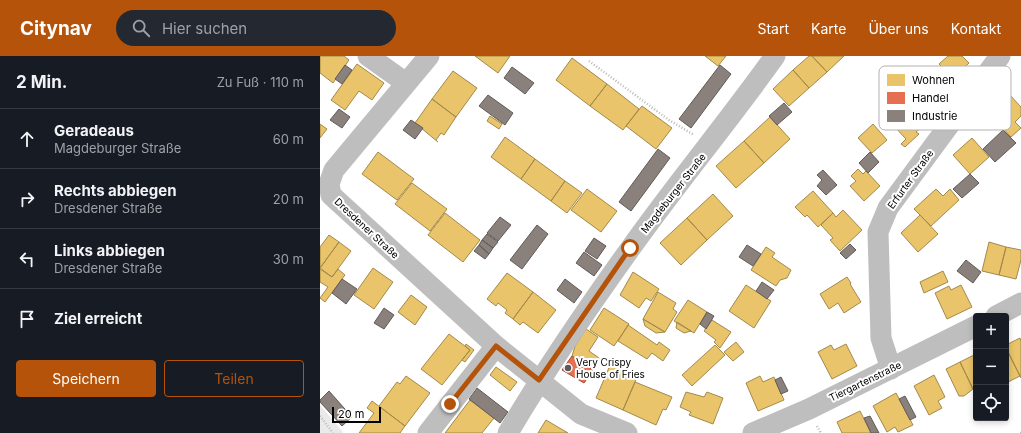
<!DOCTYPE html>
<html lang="de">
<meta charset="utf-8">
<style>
:root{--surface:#171b24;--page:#242831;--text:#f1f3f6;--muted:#9ea1a6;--line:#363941;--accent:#b45309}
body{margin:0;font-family:Inter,sans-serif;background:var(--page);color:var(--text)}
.controls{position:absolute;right:12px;bottom:12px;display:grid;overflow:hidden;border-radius:4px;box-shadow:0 2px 6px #0003}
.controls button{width:36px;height:36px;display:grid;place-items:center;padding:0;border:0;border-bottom:1px solid var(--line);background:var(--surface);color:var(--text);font:20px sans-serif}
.scale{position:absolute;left:12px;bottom:10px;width:49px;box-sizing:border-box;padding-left:4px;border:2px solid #000;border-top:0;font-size:11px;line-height:14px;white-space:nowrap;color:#000;-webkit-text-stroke:3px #fff;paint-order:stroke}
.stop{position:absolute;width:12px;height:12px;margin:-9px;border:3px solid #b45309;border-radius:50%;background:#fff}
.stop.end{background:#b45309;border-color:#fff;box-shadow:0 1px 4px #0008}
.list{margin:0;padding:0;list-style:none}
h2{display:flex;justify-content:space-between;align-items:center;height:52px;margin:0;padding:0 16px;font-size:17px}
h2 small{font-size:13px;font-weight:400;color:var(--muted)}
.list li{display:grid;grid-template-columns:26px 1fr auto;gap:12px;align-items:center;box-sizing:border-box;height:60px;padding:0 16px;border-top:1px solid var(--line)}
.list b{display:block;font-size:15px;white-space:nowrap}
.list p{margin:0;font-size:13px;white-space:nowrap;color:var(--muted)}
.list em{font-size:13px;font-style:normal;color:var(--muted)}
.actions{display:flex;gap:8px;padding:12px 16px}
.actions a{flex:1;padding:9px 0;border:1px solid var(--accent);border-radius:4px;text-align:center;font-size:14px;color:var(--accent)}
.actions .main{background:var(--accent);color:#fff}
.icon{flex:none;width:22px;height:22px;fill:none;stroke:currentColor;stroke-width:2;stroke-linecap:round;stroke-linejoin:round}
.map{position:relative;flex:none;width:701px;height:377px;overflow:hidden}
header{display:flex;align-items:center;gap:24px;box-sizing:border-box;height:56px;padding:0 20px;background:var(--accent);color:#fff}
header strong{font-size:19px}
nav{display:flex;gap:22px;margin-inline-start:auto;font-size:14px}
.search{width:280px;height:36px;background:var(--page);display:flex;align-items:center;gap:10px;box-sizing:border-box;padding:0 14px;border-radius:22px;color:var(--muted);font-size:15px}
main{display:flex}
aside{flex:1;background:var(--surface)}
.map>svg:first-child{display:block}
.green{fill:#eaeaea}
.homes{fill:#e9c46a;stroke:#a3894a}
.shops{fill:#e76f51;stroke:#a24e39}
.industry{fill:#8a817c;stroke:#615a57}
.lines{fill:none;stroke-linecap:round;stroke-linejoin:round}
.path{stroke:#b8b8b8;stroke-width:2.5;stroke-dasharray:1 2;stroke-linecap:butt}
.minor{stroke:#bebebe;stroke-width:21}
.route{stroke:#b45309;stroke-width:5}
.poi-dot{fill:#595959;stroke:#fff;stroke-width:1.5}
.labels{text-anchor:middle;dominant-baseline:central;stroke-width:4;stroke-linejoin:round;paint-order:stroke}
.street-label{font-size:10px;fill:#000;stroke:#fff}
.poi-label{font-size:10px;fill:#000;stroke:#fff;text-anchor:start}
.key{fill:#fff;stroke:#b2b2b2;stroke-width:1}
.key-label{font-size:11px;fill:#000}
</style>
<header>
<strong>Citynav</strong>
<div class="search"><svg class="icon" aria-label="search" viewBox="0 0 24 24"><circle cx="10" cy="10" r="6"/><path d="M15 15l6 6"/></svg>Hier suchen</div>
<nav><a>Start</a><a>Karte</a><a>Über uns</a><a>Kontakt</a></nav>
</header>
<main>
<aside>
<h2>2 Min.<small>Zu Fuß · 110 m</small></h2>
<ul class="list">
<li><svg class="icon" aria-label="ahead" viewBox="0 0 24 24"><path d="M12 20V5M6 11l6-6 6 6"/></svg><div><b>Geradeaus</b><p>Magdeburger Straße</p></div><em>60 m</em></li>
<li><svg class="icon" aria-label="right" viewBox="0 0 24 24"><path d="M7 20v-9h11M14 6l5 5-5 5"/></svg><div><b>Rechts abbiegen</b><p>Dresdener Straße</p></div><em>20 m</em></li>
<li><svg class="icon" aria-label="left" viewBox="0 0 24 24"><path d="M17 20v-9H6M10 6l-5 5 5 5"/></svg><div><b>Links abbiegen</b><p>Dresdener Straße</p></div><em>30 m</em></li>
<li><svg class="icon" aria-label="arrive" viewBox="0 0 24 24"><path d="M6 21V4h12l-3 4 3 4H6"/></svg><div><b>Ziel erreicht</b></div></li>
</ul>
<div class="actions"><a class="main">Speichern</a><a>Teilen</a></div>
</aside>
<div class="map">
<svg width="701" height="377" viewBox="0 0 701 377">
<rect width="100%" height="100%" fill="#fff"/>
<path class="green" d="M0 349 22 375 23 377H0Z"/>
<path class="homes" d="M0 0H24L29 4 13 27 0 17Z
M155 0H190L178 17Z
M385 0H406L398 10Z
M489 0H492L507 16 489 32 473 14Z
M492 0H524L507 16Z
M628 0H642L649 7 633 22 619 8Z
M252 2 287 28 270 50 236 24Z
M37 8 64 27 52 44 39 35 25 54 11 44Z
M473 14 489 32 469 50 453 33Z
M133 15 157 32 136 61 112 43Z
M287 28 319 53 303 74 270 50Z
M688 37 701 51V60L695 66 701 72 691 81 667 55Z
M112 43 136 61 124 79 121 77 116 84 118 86 95 67Z
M322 50 352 72 336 93 306 70Z
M590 54 604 69 596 76 599 78 585 91 581 88 586 83 574 70Z
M170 60 182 68 179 73 167 65Z
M450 61 470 83 444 107 424 85Z
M0 68 7 73 0 82Z
M553 68 567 84 552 97 538 82Z
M185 81 215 103 201 123 171 101Z
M652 82 669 101 650 118 633 99Z
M424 85 444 107 416 132 396 110Z
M58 96 94 123 77 144 42 118Z
M215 103 245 125 231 145 201 123Z
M538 113 543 118 546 115 560 130 544 145 530 130 536 125 531 120Z
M245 125 262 137 247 157 231 145Z
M92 127 127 153 110 175 75 148Z
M267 133 297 155 281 176 251 154Z
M616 133 623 140 630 133 639 144 611 170 594 153Z
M493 135 513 157 498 171 487 159 485 161 475 151Z
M393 138 413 160 387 184 367 162Z
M523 154 542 174 520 195 510 184 513 182 501 169 513 157 516 161Z
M125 157 160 184 143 206 108 179Z
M600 159 618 178 598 196 581 177Z
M367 162 387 184 361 209 340 187Z
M9 179 19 186 0 212V191Z
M19 186 31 195 12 221 0 212Z
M669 186 686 191 679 219 662 215Z
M446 191 455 197 452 201 471 214 467 222 460 224 456 230 431 214Z
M686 191 701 194V204L696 223 679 219Z
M53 212 73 226 54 253 34 239Z
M0 213 12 221 18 213 25 219 5 246 0 242 8 231 0 226Z
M623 215 628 226 604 237 600 226Z
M313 216 339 233 331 245 326 242 319 252 300 239Z
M187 217 213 236 193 263 185 257 187 254 178 247 176 250 167 243Z
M527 221 531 227 530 228 541 246 524 257 518 247 509 253 500 238Z
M426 229 451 245 434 272 409 255Z
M641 229 652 251 627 263 615 237 629 230 631 234Z
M213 236 236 254 218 277 203 266 200 269 193 263Z
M338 236 356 247 353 253 357 256 345 276 323 263Z
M91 239 107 251 95 269 78 256Z
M368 244 387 256 374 277 354 265Z
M284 252 309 268 294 290 270 274Z
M323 263 345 276 336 277 325 270Z
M392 264 411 276 400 292 394 286 396 284 384 275Z
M357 266 371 275 364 277 356 272Z
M308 269 337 289 339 286 350 294 343 305 332 297 327 303 298 285Z
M266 273 278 281 269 295 279 302 273 314 252 300 255 290Z
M129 278 150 294 122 329 101 313Z
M700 282 701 285V322L686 292V289Z
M416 286 424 296 413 305 404 296Z
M146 288 154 294 145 306 142 304 150 294 145 290Z
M526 288 537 310 512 323 498 296 511 289 514 294Z
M395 289 405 299 372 330 362 319Z
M686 292 700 320 686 327Z
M654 299 656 303V331L653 333 640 306Z
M640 306 653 333 644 340H639L626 313Z
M291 307 318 319 303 354 276 342Z
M176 311 197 326 190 335 170 319Z
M614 319 625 341 618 345 622 352 609 359 594 330Z
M86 320 110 337 85 370 59 350 77 326 80 328Z
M440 320 443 326 454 321 464 344 438 355 426 327Z
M315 326 352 341 346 354 343 353 336 369 303 354Z
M366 336 384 341 387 336 403 342 393 368 369 359 371 356 360 351Z
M576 337 593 369 578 376 575 371 567 376 553 350Z
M150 344 174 362 162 377H125Z
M52 345 85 370 80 377H39L54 357 47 352Z
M540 355 551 377H522L517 366Z
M226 364 248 377H218Z"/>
<path class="shops" d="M252 300 273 314 264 327 242 314Z"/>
<path class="industry" d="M25 9 32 14 22 28 15 23Z
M400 9 411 18 371 72 359 63Z
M192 11 214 27 205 38 184 22Z
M168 39 193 57 185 69 159 50Z
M464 47 472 56 457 69 449 60Z
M19 53 30 61 22 72 10 64Z
M91 64 103 72 95 83 83 74Z
M683 74 696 87 675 106 663 93Z
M338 93 350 102 311 155 299 146Z
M550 96 559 106 548 117 539 107Z
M503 114 517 129 506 139 497 130 502 124 497 119Z
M650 118 659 127 642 142 633 133Z
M180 161 191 169 178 185 167 177Z
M217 169 228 178 202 213 190 204Z
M167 178 178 186 173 192 162 184Z
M274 182 286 190 277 203 265 195Z
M162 184 173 192 169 198 159 189Z
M530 188 536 194 526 203 520 197Z
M159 189 169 198 165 203 154 195Z
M427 189 441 198 433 210 419 201Z
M264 196 282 209 274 220 256 207Z
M646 204 661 216 653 227 637 215Z
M22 223 37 233 26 248 12 237Z
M245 223 262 236 254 247 237 234Z
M442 226 454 234 447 243 436 235Z
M64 252 74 259 64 273 54 267Z
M387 256 394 260 386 273 380 268Z
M461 321 468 335 461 338 455 324Z
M157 332 188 356 180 367 149 343Z
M9 335 32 361 22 370 0 346V344Z
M585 340 596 361 590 364 579 343Z
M550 360 559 377H551L544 362Z"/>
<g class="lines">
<path class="path" d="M269 5 349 64 374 79
M0 360 13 377
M497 370 501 377
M700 377H701"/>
<path class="minor" d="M48 0 86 27
M109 0 14 114 9 128 11 139 176 290 261 358 307 377
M676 260 701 247
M571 313 561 282 558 176 568 152 680 0
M108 377 176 290
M188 377C225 314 267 253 310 193 356 128 408 66 455 0
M433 377 489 353 656 270"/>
</g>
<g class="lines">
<path class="route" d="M130 348 176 290 219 324 310 192"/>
</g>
<circle class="poi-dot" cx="248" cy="312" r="4"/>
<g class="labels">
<g class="street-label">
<text transform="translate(590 123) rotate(-54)">Erfurter Straße</text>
<text transform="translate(353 137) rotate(-52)">Magdeburger Straße</text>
<text transform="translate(47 172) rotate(43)">Dresdener Straße</text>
<text transform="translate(545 325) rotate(-26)">Tiergartenstraße</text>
</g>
<g class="poi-label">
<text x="256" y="306">Very Crispy<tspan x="256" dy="12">House of Fries</tspan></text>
</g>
</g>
<rect x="559" y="10" width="132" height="64" rx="6" class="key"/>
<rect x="567" y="18" width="18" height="12" fill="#e9c46a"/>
<rect x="567" y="36" width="18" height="12" fill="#e76f51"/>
<rect x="567" y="54" width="18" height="12" fill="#8a817c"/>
<g class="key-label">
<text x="592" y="28">Wohnen</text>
<text x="592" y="46">Handel</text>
<text x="592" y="64">Industrie</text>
</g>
</svg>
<div class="controls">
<button>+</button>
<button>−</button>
<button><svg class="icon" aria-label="locate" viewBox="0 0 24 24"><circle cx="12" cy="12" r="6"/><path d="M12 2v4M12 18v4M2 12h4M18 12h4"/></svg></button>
</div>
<div class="scale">20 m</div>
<div class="stop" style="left:310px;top:192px"></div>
<div class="stop end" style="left:130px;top:348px"></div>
</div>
</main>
